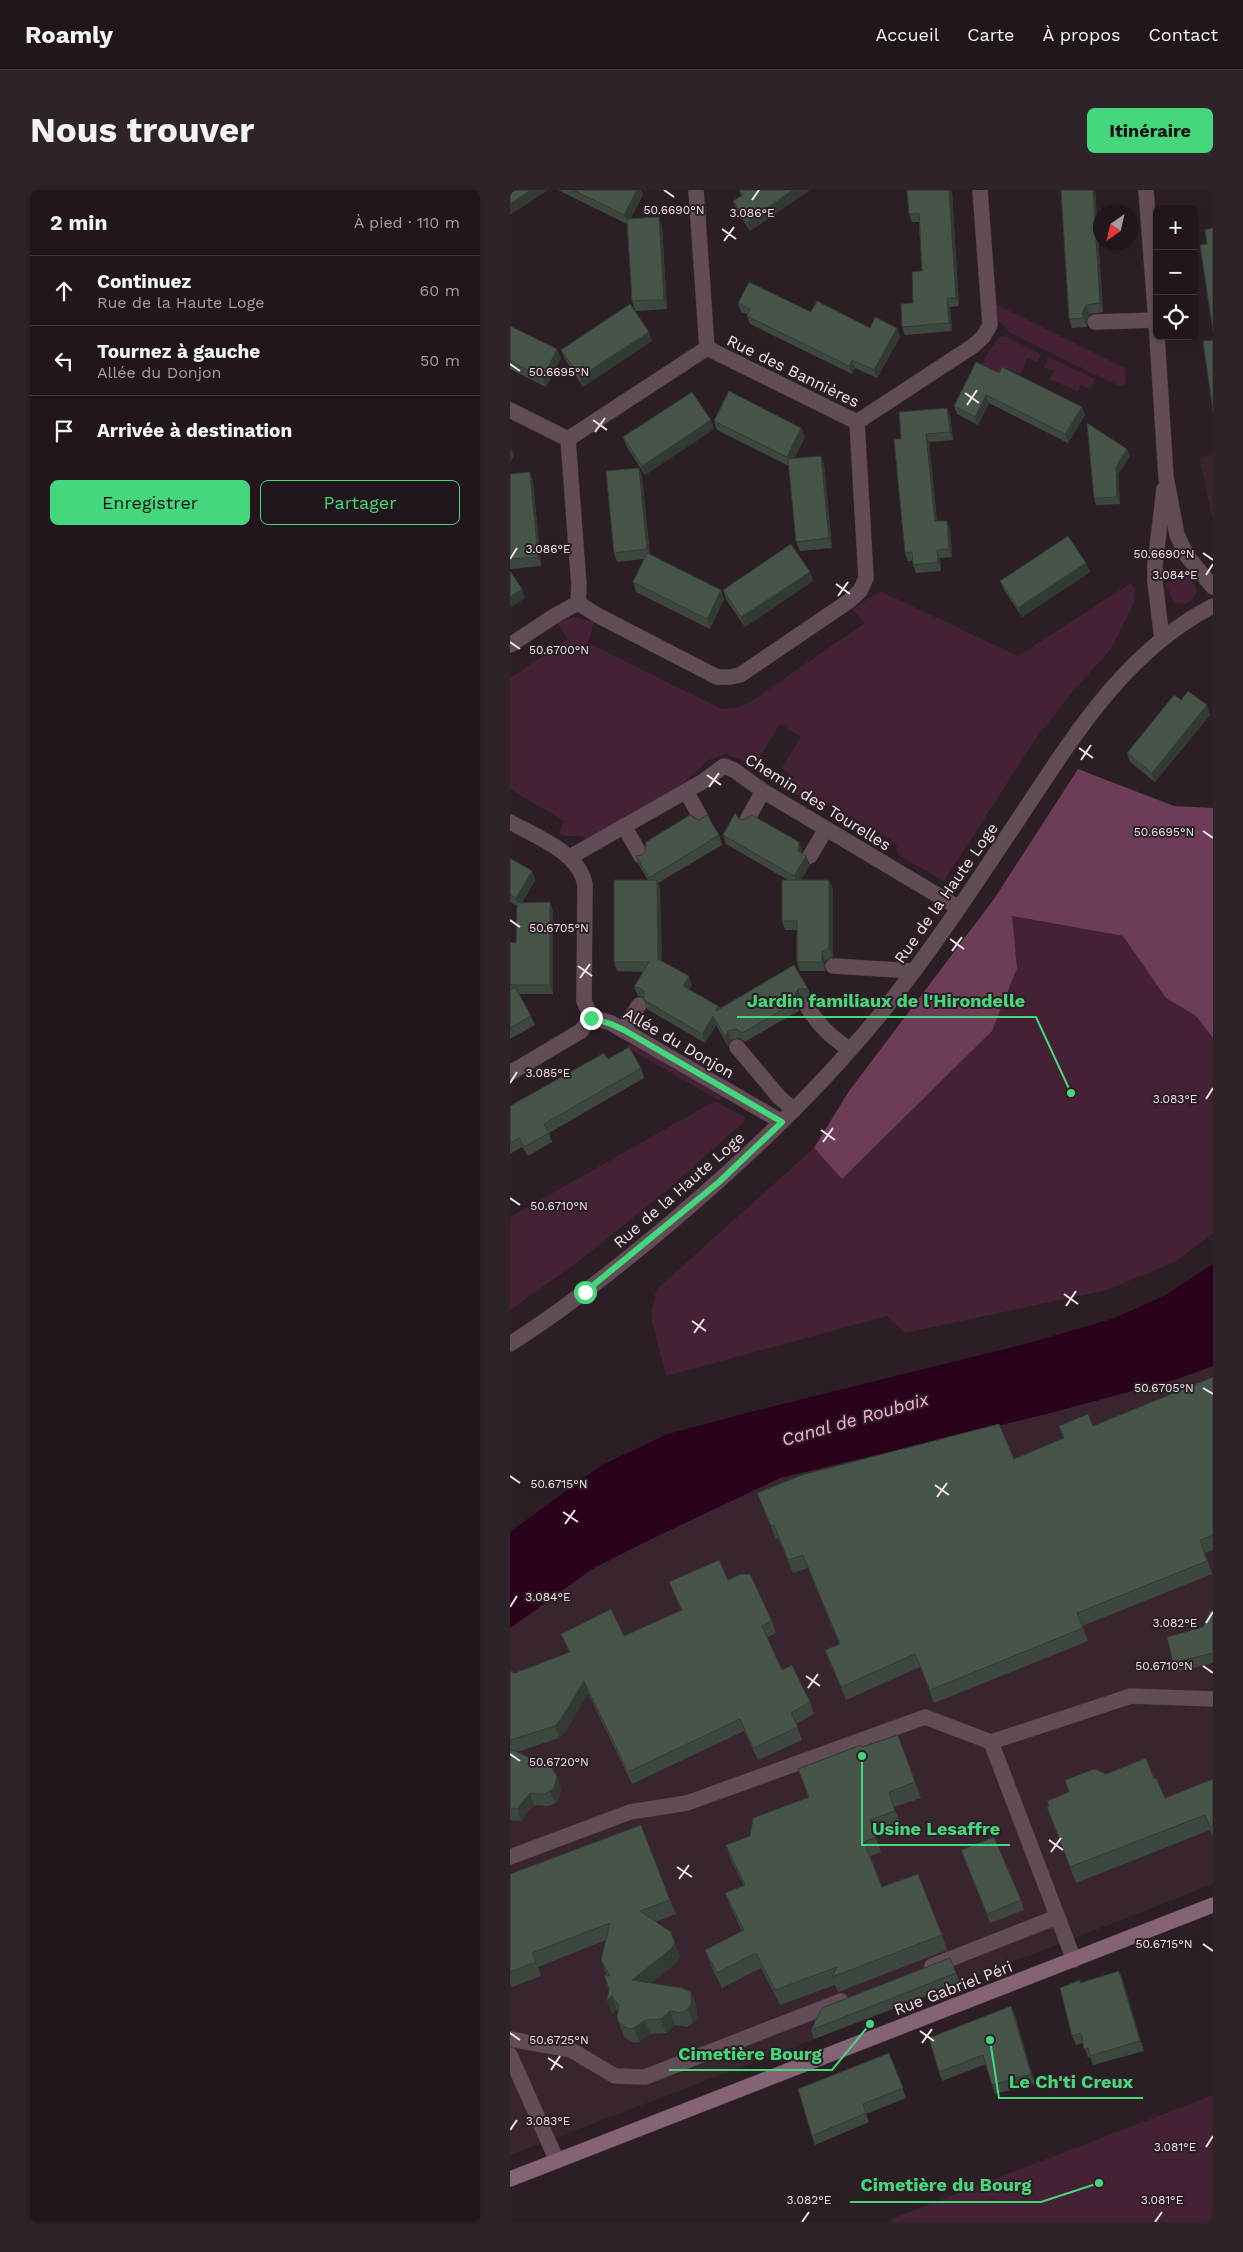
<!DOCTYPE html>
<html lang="fr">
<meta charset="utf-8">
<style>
:root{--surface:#21161c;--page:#2d2329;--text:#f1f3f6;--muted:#a29fa3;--line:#3e353b;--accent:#44d77b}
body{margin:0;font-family:"Work Sans",sans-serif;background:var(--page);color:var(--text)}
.controls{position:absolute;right:15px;top:15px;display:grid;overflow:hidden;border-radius:8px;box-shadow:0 1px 4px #0004}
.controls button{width:45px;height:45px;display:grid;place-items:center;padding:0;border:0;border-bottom:1px solid var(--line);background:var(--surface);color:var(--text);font:25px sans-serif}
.compass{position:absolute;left:583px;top:15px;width:45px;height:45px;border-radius:50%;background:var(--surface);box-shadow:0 1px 4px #0004;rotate:214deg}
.stop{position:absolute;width:15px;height:15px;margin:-11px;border:4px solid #44d77b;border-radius:50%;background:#fff}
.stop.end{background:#44d77b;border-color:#fff;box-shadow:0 1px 5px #0008}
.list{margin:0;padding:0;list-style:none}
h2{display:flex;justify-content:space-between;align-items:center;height:65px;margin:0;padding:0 20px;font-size:21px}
h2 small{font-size:16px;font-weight:400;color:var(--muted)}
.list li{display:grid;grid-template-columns:32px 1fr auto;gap:15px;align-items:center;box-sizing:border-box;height:70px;padding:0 20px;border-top:1px solid var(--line)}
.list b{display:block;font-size:19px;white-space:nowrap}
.list p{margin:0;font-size:16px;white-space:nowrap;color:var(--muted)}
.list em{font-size:16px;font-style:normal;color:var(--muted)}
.actions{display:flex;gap:10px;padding:15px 20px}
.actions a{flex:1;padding:11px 0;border:1px solid var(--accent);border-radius:8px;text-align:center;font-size:18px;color:var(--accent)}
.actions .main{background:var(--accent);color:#111}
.icon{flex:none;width:28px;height:28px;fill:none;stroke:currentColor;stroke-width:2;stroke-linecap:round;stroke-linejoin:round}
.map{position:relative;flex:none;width:703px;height:2032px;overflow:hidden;border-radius:8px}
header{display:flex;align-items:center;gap:30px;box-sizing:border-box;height:70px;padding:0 25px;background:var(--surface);border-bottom:1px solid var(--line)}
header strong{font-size:24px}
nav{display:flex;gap:28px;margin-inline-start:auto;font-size:18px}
.intro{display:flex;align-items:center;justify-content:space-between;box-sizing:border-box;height:120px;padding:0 30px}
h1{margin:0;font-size:35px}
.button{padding:12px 22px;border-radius:8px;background:var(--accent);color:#111;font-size:18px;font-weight:700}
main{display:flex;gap:30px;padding:0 30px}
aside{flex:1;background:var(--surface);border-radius:8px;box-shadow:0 1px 4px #0004}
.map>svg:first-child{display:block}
.built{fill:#39252f}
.green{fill:#442134}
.forest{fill:#6d3c56}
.water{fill:#2b021b}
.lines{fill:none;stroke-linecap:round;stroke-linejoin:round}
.service-casing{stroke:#473a40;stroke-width:16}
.minor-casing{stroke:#473a40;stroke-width:16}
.secondary-casing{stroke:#473a40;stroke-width:16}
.service{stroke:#624c57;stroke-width:15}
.minor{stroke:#624c57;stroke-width:15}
.secondary{stroke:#866374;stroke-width:15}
.wall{fill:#3c483f}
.shaded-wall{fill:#313b33}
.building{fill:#465449;stroke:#313b33}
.route{stroke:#44d77b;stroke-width:6}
.ticks{fill:none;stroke:#eee4e9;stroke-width:2}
.labels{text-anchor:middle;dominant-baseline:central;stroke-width:4;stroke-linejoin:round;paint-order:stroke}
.street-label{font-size:16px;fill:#eee4e9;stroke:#2c1e25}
.water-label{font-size:18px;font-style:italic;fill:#ffaed8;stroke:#2c1e25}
.ticks-label{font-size:12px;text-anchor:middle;fill:#eee4e9;stroke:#2c1e25;stroke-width:4;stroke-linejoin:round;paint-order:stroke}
.leader{fill:none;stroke:#44d77b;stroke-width:2}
.callout-dot{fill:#44d77b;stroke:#2c1e25;stroke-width:2}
.callout-label{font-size:18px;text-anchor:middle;font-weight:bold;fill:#44d77b;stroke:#2c1e25;stroke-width:4;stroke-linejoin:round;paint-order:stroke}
</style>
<header>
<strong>Roamly</strong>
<nav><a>Accueil</a><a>Carte</a><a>À propos</a><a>Contact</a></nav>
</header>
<div class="intro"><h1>Nous trouver</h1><a class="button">Itinéraire</a></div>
<main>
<aside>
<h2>2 min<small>À pied · 110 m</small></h2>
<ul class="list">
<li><svg class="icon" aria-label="ahead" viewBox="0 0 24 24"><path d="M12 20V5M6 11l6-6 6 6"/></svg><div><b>Continuez</b><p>Rue de la Haute Loge</p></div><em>60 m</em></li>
<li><svg class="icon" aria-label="left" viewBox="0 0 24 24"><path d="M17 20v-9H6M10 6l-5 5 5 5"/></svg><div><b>Tournez à gauche</b><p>Allée du Donjon</p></div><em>50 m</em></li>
<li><svg class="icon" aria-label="arrive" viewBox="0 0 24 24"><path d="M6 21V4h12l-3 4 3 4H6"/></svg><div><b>Arrivée à destination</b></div></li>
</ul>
<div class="actions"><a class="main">Enregistrer</a><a>Partager</a></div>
</aside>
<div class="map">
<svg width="703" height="2032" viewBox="0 0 703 2032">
<rect width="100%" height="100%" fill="#2c1e25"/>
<path class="built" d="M703 265V331L689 267Z
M703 1176V1694L313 1846 0 1965V1438L82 1379 139 1350 270 1288 540 1223 667 1189Z"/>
<path class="green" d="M485 114 615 178 616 192 613 196 607 195 501 143 488 130Z
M491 146 497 147 531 164 527 173 518 168 510 185 496 178 490 190 469 180 478 162Z
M538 167 585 189 580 199 571 195 568 202 540 189 544 181 534 177Z
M674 383C677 386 682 390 685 395 691 409 674 418 663 412L656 394Z
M621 393 625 399 624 413 601 459 562 502 527 547 434 691 388 665 386 653 299 602 288 606 275 600 284 587 271 578 291 547 270 534 248 569 240 574 216 564 199 570 170 596 76 650 72 646H53L49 643 54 631 0 599V488L58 449 47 433 63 427 84 432 78 453 212 519 227 518 240 512 355 433 342 419 370 401 508 466Z
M501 726 613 746 656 808 686 826 703 848V1043L665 1072 597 1100 395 1143 377 1126 156 1186 141 1127 146 1100 304 958 332 989 507 778Z
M121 854 213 908 210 911 116 857Z
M205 911 237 929 157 1000 69 1071 0 1120V1027Z
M703 1905V2032H382L381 2029Z"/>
<path class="forest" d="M568 579 664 616 703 618V848L686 826 656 808 613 746 502 726 507 778 482 841 332 989 304 958 339 901 484 709Z"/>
<path class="water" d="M703 1074V1176L667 1189 540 1223 270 1288 139 1350 82 1379 0 1438V1342L90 1276 158 1244 244 1221 515 1154 602 1129 654 1106Z"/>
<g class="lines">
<defs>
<path id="service" d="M585 132 646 130
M176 601 192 630
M237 630 253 601
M114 636 131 666
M300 666 316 639
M323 776 404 781
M297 816C308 835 321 847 339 859
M113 840 129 815
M227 857 269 907 284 920
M481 1552 564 1770
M0 1667 120 1622 177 1613 415 1527 481 1552 621 1506 703 1509
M422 1776 547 1727
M0 1849 61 1860 105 1886 135 1887 331 1811
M0 1865 47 1971"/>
<path id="minor" d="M186 0 197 158 347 232 463 156 473 147 480 135 470 0
M636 0 647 145
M647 146 656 287 667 345 677 366 703 397
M197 158 58 249 69 396 68 413 87 425 207 487H220L230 485 339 411 350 401 356 388 347 232
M0 220 58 249
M652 449 645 392V375L654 299
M0 455 46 425 68 413
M0 632C27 647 70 663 75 695L74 811 81 827
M60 667 192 592 214 576 224 580 253 601 449 718
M0 883 71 841 81 827 101 833 113 840 272 932
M0 1154C58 1117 112 1074 165 1029 239 966 311 898 373 821 422 760 466 693 510 627 563 547 615 461 703 416"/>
<path id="secondary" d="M0 1989 703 1715"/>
</defs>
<use href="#service" class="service-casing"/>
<use href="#minor" class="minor-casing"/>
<use href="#secondary" class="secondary-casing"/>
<use href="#service" class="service"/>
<use href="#minor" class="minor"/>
<use href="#secondary" class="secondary"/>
</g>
<path class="wall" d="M48 0H131L133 5 120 29 152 37 157 119 125 121 122 111 117 34Z
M229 0H300L240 41 227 21 223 11 231 6Z
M551 0H585L593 122 580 124 576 132 577 137 562 138 559 129Z
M442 1 449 116 440 117 442 141 395 145 392 137 403 113 412 81 409 32H402L399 24Z
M228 113 301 122 360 138 390 147 367 188 345 178 342 184 240 134 237 126V124L231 122Z
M0 136 51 168 36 197 0 179Z
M142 151 73 197 55 169 51 160Z
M489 183 572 217 575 225 558 253 479 213 468 235 447 224 444 216Z
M437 218 440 226 443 250 419 252 427 331H437L440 339 442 367 430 368 431 381 406 383 403 375V370L398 371 395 363 391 249Z
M201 230 204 239 135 285 117 257 113 247Z
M204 231 291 238 295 247 284 269 311 266 314 275 322 358 290 361 286 352 279 276 207 240Z
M620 266 608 284 610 314 586 315 584 308Z
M129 278 132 287 140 365 214 409 200 439 126 402 123 392 134 369 107 372 104 363Z
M20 282 23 292 31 376 0 379V284Z
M576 373 580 382 512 427 494 400 490 391Z
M300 382 303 391 235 437 216 409 213 400Z
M700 525 645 592 620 572 617 563Z
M229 629 289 652 292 661V663L296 666 300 675 291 690 323 699V767L315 771V781H290L287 772V740H275L272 731 278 690 216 654 213 645Z
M209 645 212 655 148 693 150 699 152 771 182 795 179 799 208 816 210 818 284 775 298 799 302 808H292L288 816 289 821 269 832 235 852 230 848 221 850 218 856 206 835 195 853 137 819 134 810V807L128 806 124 797 133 782 107 781 104 772 138 690 129 675 126 666 132 665Z
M0 668 22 681 25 690 12 713 40 712 43 722V804H9L21 826 25 835 0 849V752L6 753 7 716 0 712Z
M98 869 131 878 134 888 39 943 42 952 18 966 12 957 0 964V916Z
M703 1187V1360L695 1363 702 1384 572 1436 578 1451 424 1513 410 1477 336 1510 315 1460 329 1454 298 1378 283 1383 268 1348 266 1349 247 1303 504 1269 553 1248 549 1236H583Z
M218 1390 262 1431 266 1443 257 1448 272 1480 300 1512 304 1524 286 1534 292 1550 248 1570 234 1541 122 1594 78 1503 56 1541 49 1548 7 1562 51 1598 49 1610 45 1613 39 1616 24 1615 11 1631 0 1630V1481L5 1483 59 1462 51 1444 114 1446 171 1420 159 1392Z
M703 1420V1473L667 1482 663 1473 693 1437Z
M388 1545 411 1608 384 1617 391 1636 365 1645 371 1662 360 1666 372 1697 432 1745 437 1760 328 1802 325 1795 270 1815 251 1778 212 1798 201 1776 195 1760 232 1741 221 1718 215 1703 234 1696 221 1670 216 1655 240 1646 298 1607 288 1579Z
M596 1584 644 1589 655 1608 703 1589V1647L700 1640 566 1693 537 1617 539 1616 559 1602Z
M451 1660 511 1710 514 1720 480 1733Z
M0 1684 160 1710 166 1724 145 1732 170 1767 166 1773 141 1793 181 1802 186 1816 187 1828 183 1833 177 1837 165 1835 156 1843 140 1844 129 1852 124 1853 114 1847 107 1827 108 1821 107 1820 102 1824 97 1810 99 1799 97 1786 91 1770 96 1750 28 1777 31 1786 2 1797 0 1793Z
M440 1768 450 1793 304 1849 301 1840Z
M609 1781 634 1861 583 1875 580 1867 578 1868 573 1853 566 1855 562 1846 571 1793Z
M505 1825 525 1894 485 1904 476 1874 432 1891 429 1882Z
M379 1863 396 1908 356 1924 359 1932 305 1955 302 1946Z"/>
<path class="shaded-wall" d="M21 0H38L0 25V14Z
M127 0H131L133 5 118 34 114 25Z
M283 0H300L240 41 237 32Z
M439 0H441L442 1 449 116 446 108Z
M583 0H585L593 122 590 113Z
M149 27 152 37 157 119 154 110Z
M437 108 440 117 442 141 439 133Z
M576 115 580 124 576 132 577 137 572 123Z
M387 138 390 147 367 188 364 180Z
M139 142 142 151 73 197 70 187Z
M47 159 51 168 36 197 33 188Z
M342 170 345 178 342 184 339 176Z
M476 205 479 213 468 235 465 227Z
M572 217 575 225 558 253 555 244Z
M437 218 440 226 443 250 440 242Z
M201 230 204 239 135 285 132 276Z
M291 238 295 247 280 276 277 267Z
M416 244 419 252 428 340 425 331Z
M0 256 4 265 0 273Z
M617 259 620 266 608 284 610 314 607 307 606 277Z
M311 266 314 275 322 358 319 348Z
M129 278 132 287 140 368 137 359Z
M20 282 23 292 31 376 28 367Z
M437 331 440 339 442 367 439 359Z
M427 360 430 368 431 381 428 372Z
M576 373 580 382 512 427 508 418Z
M300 382 303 391 235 437 231 427Z
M12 399 15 408 0 418V407Z
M211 400 214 409 200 439 197 429Z
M697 515 700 525 645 592 642 583Z
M289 652 292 661V670L288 661Z
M296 666 300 675 288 695 284 686Z
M22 681 25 690 9 717 6 708Z
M147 690 150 699 152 778 148 769Z
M319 690 323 699V767L319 758Z
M40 712 43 722V804L40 795Z
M312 762 315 771V781L312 772Z
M179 786 182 795 176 805 173 796Z
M288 799 292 808 288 816 289 821 284 807Z
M203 826 206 835 195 853 192 844Z
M218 841 221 850 218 856 215 847Z
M74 1491 78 1503 56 1541 49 1548 45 1536Z
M47 1586 51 1598 49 1610 45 1613 40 1601Z
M20 1603 24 1615 11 1631 7 1619Z
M165 1753 170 1767 166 1773 128 1804 122 1790Z
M609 1781 613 1790 634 1861 630 1851Z
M181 1802 186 1816 187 1828 183 1833 178 1819Z
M102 1806 107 1820 102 1824 97 1810Z
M501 1816 505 1825 525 1894 521 1884Z
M160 1821 165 1835 156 1843 151 1829Z
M135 1830 140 1844 129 1852 124 1838Z"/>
<path class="building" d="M0 0H21L0 14Z
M63 0H127L114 25Z
M229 0H283L237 32 223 11 233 5Z
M397 0H439L446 108H437L439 133 392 137 391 114 403 113 402 82 412 81 409 23 399 24Z
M551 0H583L590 113 576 115 572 123 574 128 559 129Z
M149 27 154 110 122 111 117 29Z
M703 38V141L690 55 697 54 695 40Z
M239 92 301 122 307 111 360 138 365 127 387 138 364 180 342 170 339 176 237 126 240 119 228 113Z
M120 114 139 142 70 187 51 160Z
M0 136 47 159 33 188 0 171Z
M703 150V222L693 151Z
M466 172 489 183 492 177 572 217 555 244 476 205 465 227 444 216Z
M219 201 291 238 277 267 204 231Z
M182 202 201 230 132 276 113 247Z
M437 218 440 242 416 244 425 331H437L439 359 427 360 428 372 403 375 402 362 395 363 384 249H391L389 222Z
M577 233 617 259 606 277 607 307 584 308Z
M311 266 319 348 286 352 278 269Z
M129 278 137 359 104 363 96 281Z
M20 282 28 367 0 369V284Z
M558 346 576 373 508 418 490 391Z
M281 354 300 382 231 427 213 400Z
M137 363 211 400 197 429 123 392Z
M0 381 12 399 0 407Z
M678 501 697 515 642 583 617 563 664 505 671 510Z
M225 623 229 629 233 630 242 625 289 652 288 661 296 666 284 686 213 645Z
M180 625 189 630 197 625 209 645 139 688 126 666 132 665 135 662 136 652Z
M0 668 22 681 6 708 0 705Z
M104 690H147L148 769 179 786 173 796 208 816 206 821 284 775 298 799H288L284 807 286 812 232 843 226 839 218 841 215 847 203 826 192 844 134 810V801L130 798 124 797 139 772H104Z
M272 690H319V758L312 762V772H287V731H272Z
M40 712V795H0V752L6 753 7 713Z
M5 797 21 826 0 838V800Z
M119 857 131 878 34 934 39 943 14 957 9 948 0 953V916L94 863 98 869Z
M703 1187V1345L690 1350 697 1371 567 1423 573 1438 420 1500 405 1464 331 1497 315 1460 330 1454 293 1365 278 1370 264 1335 261 1336 247 1303 292 1285 489 1234 504 1269 554 1248 549 1236 578 1224 583 1236Z
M209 1370 218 1390 231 1384H240L262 1431 252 1436 272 1480 282 1475 300 1512 281 1523 288 1537 243 1558 230 1529 118 1582 74 1491 51 1529 45 1536 0 1550V1481L5 1483 60 1462 51 1444 101 1419 114 1446 172 1420 159 1392Z
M703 1420V1463L663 1473 657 1447 693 1437 700 1421Z
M388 1545 405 1592 379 1602 385 1621 360 1630 366 1647 354 1652 372 1697 408 1684 432 1745 322 1787 327 1777 265 1800 246 1763 207 1783 195 1760 234 1740 215 1703 235 1695 216 1655 240 1646 243 1628 299 1607 288 1579 351 1555 352 1557Z
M0 1559 41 1577 47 1586 44 1598 40 1601 35 1604 20 1603 7 1619 0 1618Z
M636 1568 644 1589 646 1588 655 1608 703 1589V1635L700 1637 695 1625 560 1677 537 1617 539 1616 537 1611 559 1602 555 1590 584 1579 596 1584Z
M131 1635 160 1710 130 1721 161 1742 165 1753 161 1759 122 1790 172 1798 181 1802V1815L178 1819 172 1823 160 1821 151 1829 135 1830 124 1838 119 1839 109 1833 107 1827 109 1816 102 1806 97 1810 99 1799 94 1785 100 1786 91 1770 100 1733 22 1763 26 1772 0 1782V1684Z
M484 1647 511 1710 477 1724 451 1660Z
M440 1768 446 1783 301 1840 312 1818Z
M609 1781 630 1851 580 1866 578 1858 574 1859 571 1843 562 1846 550 1798 570 1790V1793Z
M501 1816 521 1884 482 1895 473 1865 429 1882 419 1848Z
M379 1863 393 1898 353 1914 356 1923 302 1946 288 1899Z"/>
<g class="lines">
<path class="route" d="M75 1102 209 992 272 932 114 840 101 834 81 828"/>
</g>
<path class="ticks" d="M154 0 164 7M242 10 249 0M212 39 226 49M214 51 224 37M0 174 10 181M455 203 469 213M457 215 467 200M83 230 97 240M85 242 95 228M693 363 703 370M0 369 7 358M696 385 703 374M326 394 340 404M328 406 338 392M0 452 10 459M569 558 583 568M571 570 581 555M197 585 211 595M199 597 209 583M693 641 703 648M0 730 10 737M440 749 454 759M442 761 452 747M68 776 82 786M70 788 80 774M0 893 7 882M696 909 703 898M311 940 325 950M313 952 323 938M0 1008 10 1015M554 1104 568 1114M556 1116 566 1101M182 1131 196 1141M184 1143 194 1129M693 1198 703 1204M0 1286 10 1293M425 1295 439 1305M427 1307 437 1293M53 1322 68 1332M55 1334 65 1320M0 1417 7 1406M696 1433 703 1422M693 1476 703 1483M296 1486 310 1496M298 1498 308 1484M0 1564 10 1571M539 1650 553 1660M541 1662 551 1648M167 1677 182 1687M169 1689 179 1675M693 1754 703 1761M410 1841 424 1851M0 1843 10 1850M412 1853 422 1839M38 1868 53 1878M41 1880 50 1866M0 1940 7 1930M696 1957 703 1946M292 2032 299 2022M645 2032 652 2022"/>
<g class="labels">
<g class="street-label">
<text transform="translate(283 181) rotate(26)">Rue des Bannières</text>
<text transform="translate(308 612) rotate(32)">Chemin des Tourelles</text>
<text transform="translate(436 703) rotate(-55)">Rue de la Haute Loge</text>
<text transform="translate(169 853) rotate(30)">Allée du Donjon</text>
<text transform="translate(169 1000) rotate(-41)">Rue de la Haute Loge</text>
<text transform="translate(443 1798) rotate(-21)">Rue Gabriel Péri</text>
</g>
<g class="water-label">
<text transform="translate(345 1229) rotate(-16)">Canal de Roubaix</text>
</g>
</g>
<g class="ticks-label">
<text x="164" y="24">50.6690°N</text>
<text x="242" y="27">3.086°E</text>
<text x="49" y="186">50.6695°N</text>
<text x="38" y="363">3.086°E</text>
<text x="654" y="368">50.6690°N</text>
<text x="665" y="389">3.084°E</text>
<text x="49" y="464">50.6700°N</text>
<text x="654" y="646">50.6695°N</text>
<text x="49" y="742">50.6705°N</text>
<text x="38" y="887">3.085°E</text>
<text x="665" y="913">3.083°E</text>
<text x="49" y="1020">50.6710°N</text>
<text x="654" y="1202">50.6705°N</text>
<text x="49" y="1298">50.6715°N</text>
<text x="38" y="1411">3.084°E</text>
<text x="665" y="1437">3.082°E</text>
<text x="654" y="1480">50.6710°N</text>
<text x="49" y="1576">50.6720°N</text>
<text x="654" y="1758">50.6715°N</text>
<text x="49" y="1854">50.6725°N</text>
<text x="38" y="1935">3.083°E</text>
<text x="665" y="1961">3.081°E</text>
<text x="299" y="2014">3.082°E</text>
<text x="652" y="2014">3.081°E</text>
</g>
<path class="leader" d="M561 903L526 827H227M352 1566L352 1655H500M360 1834L322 1880H159M480 1850L489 1908H633M589 1993L531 2012H340"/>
<g class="callout-dot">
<circle cx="561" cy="903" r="5"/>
<circle cx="352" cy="1566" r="5"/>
<circle cx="360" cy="1834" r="5"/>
<circle cx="480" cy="1850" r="5"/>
<circle cx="589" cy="1993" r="5"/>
</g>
<g class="callout-label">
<text x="376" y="817">Jardin familiaux de l'Hirondelle</text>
<text x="426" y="1645">Usine Lesaffre</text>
<text x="240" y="1870">Cimetière Bourg</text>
<text x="561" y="1898">Le Ch'ti Creux</text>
<text x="436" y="2001">Cimetière du Bourg</text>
</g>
</svg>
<div class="controls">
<button>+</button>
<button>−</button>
<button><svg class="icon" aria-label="locate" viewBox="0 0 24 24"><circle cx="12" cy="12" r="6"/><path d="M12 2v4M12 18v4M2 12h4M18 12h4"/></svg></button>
</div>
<svg class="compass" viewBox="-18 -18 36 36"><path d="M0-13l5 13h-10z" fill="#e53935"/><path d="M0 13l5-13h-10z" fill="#a29fa3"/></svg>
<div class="stop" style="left:75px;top:1102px"></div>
<div class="stop end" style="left:81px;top:828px"></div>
</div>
</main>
